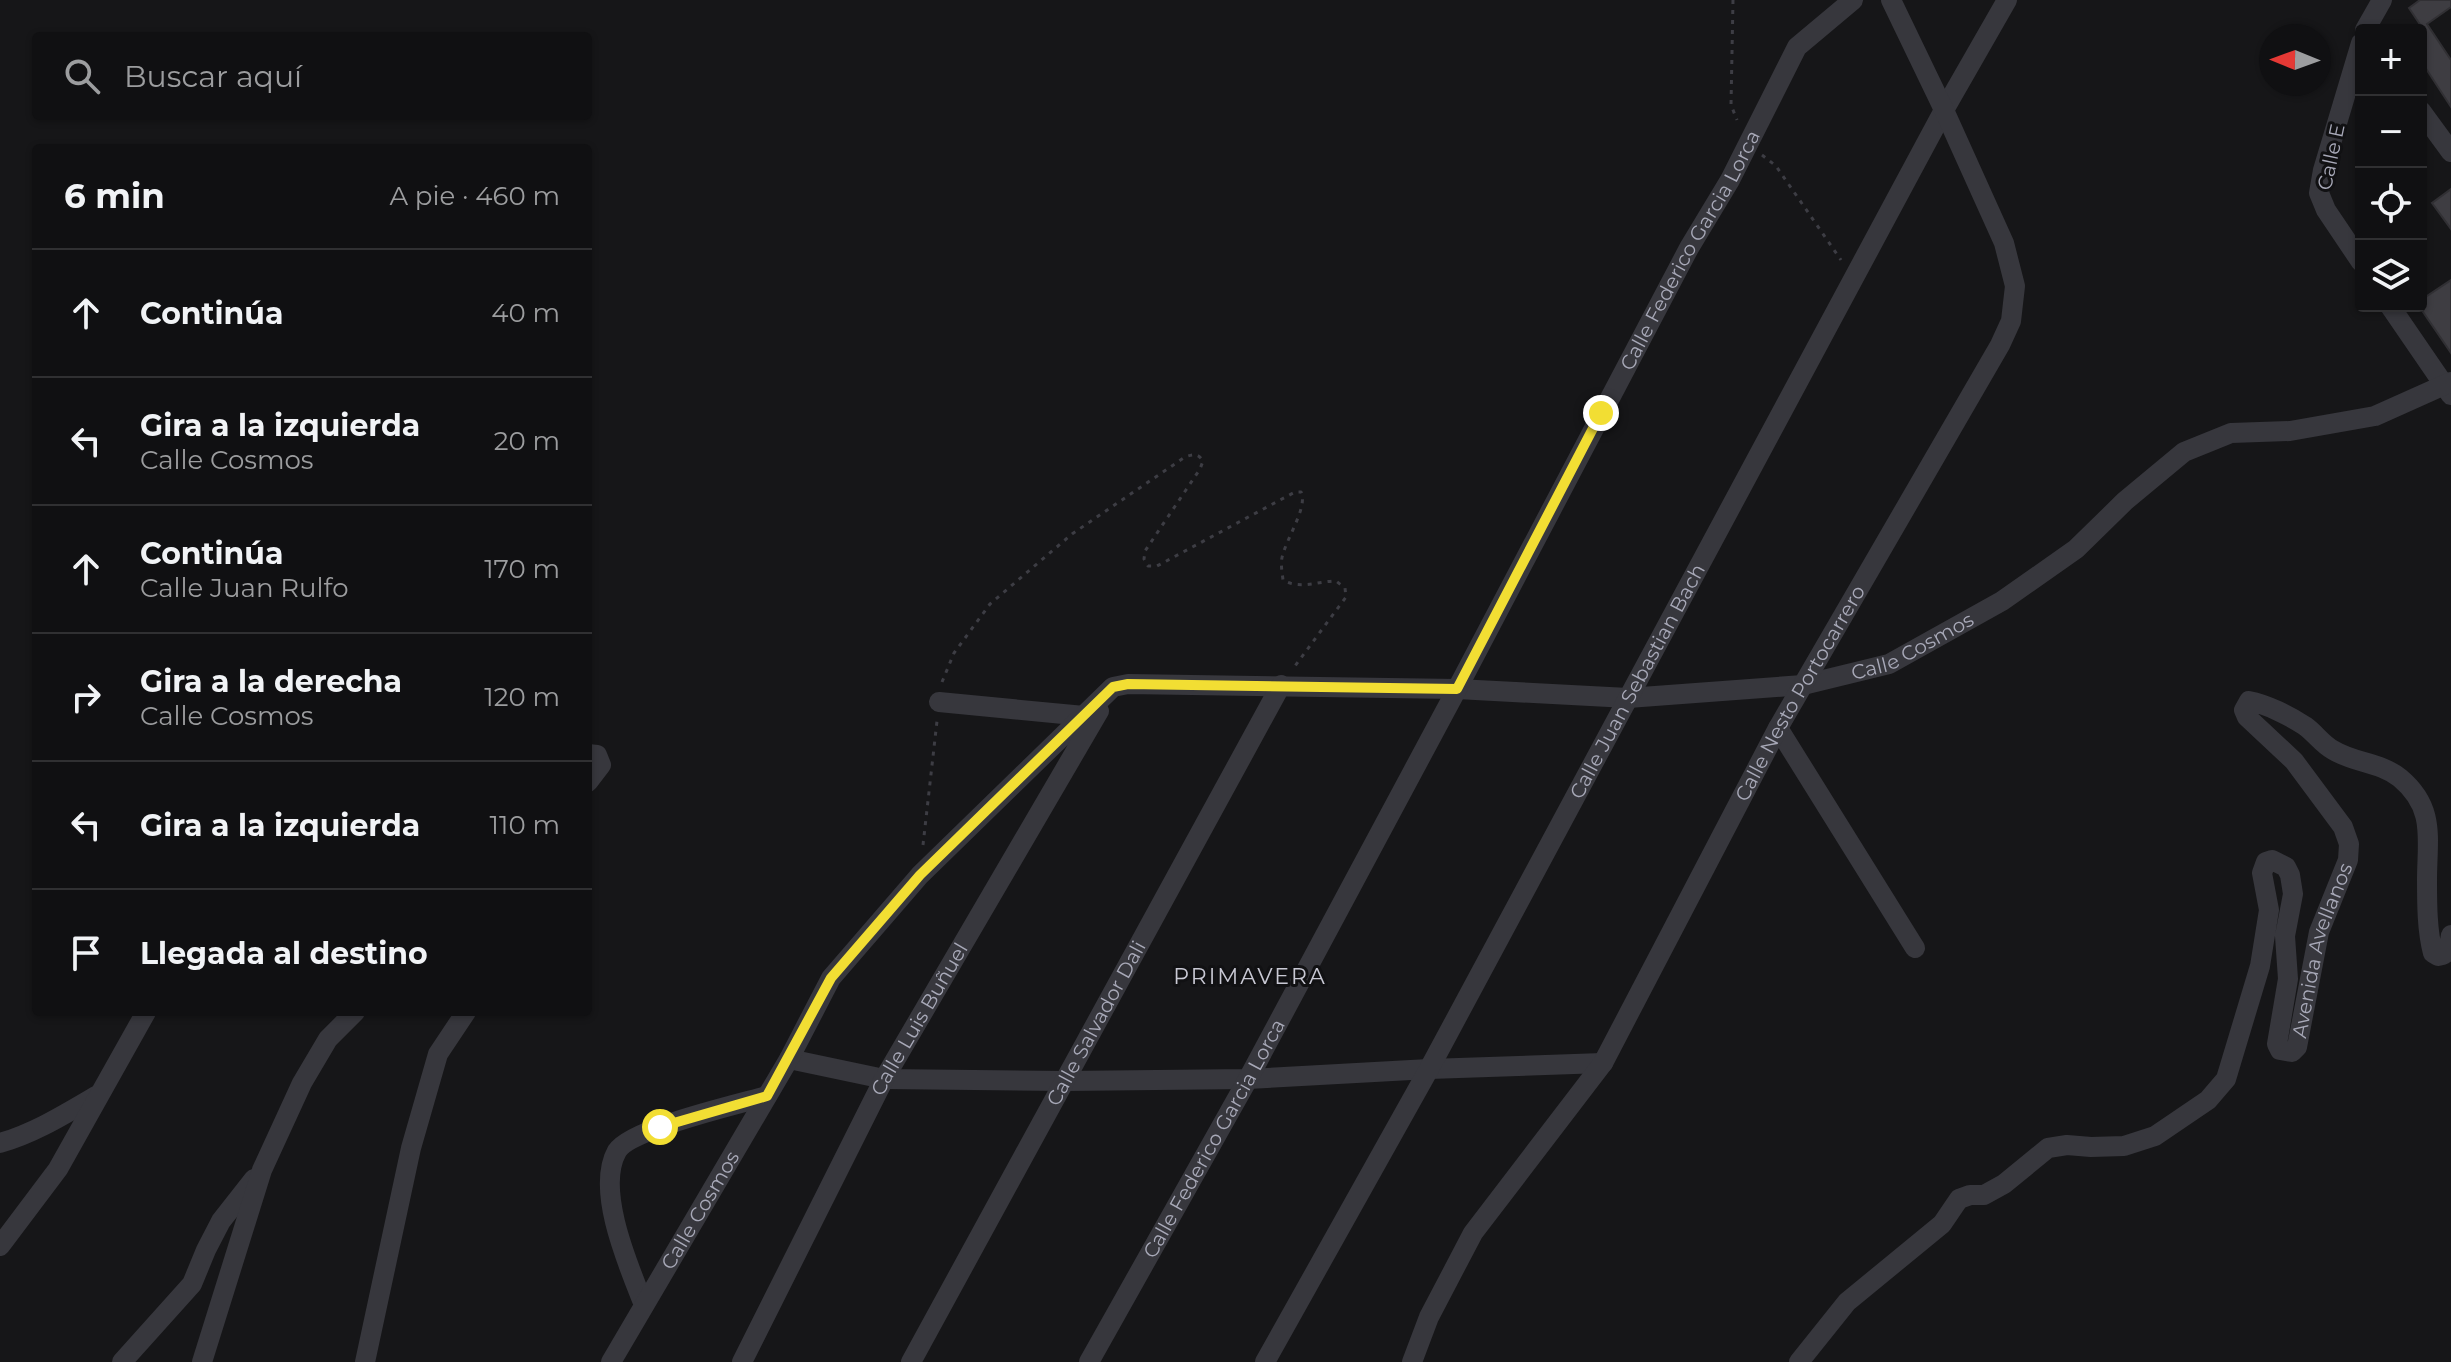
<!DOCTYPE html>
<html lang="es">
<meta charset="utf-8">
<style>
:root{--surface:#101012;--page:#1e1e20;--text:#f1f3f6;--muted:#9c9d9f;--line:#303032}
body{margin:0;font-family:Montserrat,sans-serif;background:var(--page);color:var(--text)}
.controls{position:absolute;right:24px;top:24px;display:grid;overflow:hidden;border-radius:8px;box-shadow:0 2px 6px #0004}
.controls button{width:72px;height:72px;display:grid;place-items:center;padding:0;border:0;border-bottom:2px solid var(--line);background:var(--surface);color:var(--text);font:40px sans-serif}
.compass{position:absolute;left:2259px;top:24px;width:72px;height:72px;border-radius:50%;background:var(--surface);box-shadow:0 2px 6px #0004;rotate:271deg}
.stop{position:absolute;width:24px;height:24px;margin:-18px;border:6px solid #f2de33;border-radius:50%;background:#fff}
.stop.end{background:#f2de33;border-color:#fff;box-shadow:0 2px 8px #0008}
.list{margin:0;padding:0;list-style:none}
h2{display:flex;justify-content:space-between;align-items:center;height:104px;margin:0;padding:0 32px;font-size:34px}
h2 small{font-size:26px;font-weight:400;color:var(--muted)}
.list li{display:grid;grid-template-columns:52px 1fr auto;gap:24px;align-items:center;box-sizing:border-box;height:128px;padding:0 32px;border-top:2px solid var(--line)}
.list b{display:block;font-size:30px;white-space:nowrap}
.list p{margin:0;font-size:26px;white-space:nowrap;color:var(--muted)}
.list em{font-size:26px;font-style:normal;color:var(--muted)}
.icon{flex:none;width:44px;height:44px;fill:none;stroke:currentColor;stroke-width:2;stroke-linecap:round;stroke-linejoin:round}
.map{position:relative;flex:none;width:2451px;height:1362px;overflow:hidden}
.search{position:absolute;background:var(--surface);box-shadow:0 2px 6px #0004;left:32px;top:32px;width:560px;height:88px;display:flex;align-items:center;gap:20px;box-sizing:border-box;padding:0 28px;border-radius:8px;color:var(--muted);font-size:30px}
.panel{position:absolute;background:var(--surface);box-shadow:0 2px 6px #0004;left:32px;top:144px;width:560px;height:872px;border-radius:8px}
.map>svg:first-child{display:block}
.building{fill:#3e3d42;stroke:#313034;stroke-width:2}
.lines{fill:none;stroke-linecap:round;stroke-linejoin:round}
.path{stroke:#3d3d44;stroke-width:3;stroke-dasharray:4 6;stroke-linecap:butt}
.minor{stroke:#37373d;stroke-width:20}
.route{stroke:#f2de33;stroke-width:10}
.labels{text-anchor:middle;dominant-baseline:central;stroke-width:6;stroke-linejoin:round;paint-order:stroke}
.street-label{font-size:20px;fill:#a8a9b8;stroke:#111113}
.neighbourhood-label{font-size:22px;letter-spacing:2px;fill:#c9c9d4;stroke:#111113}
</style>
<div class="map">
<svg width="2451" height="1362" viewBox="0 0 2451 1362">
<rect width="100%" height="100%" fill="#161618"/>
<path class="building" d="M2420 0H2451V7L2427 24 2451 60V107L2421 61V26L2409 8Z
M2451 189V229L2432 203Z
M2451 280V353L2419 306H2421V300Z"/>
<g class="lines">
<path class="path" d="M1733 0 1731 105 1737 120
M1762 155 1776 166 1841 260
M942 682 954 653 990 604 1072 534 1185 457C1194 454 1198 453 1203 461L1200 469 1145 551 1144 559 1148 566H1157L1295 492H1301C1308 506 1288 536 1283 554 1280 562 1282 571 1283 580 1300 590 1318 581 1336 581L1345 588 1346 597 1295 666
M923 845 937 721"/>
<g class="minor">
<path d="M2365 30 2382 0"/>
<path d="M2361 43 2323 170 2319 193 2326 210 2361 262"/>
<path d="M2421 111 2451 152"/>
<path d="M2390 306 2451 395"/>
<path d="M939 702 1084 716"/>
<path d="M1778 728 1915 948"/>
<path d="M588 754 597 755 601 765 588 782"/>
<path d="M789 1059 884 1079 1065 1081 1248 1079 1429 1069 1603 1063"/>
<path d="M0 1143C35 1133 65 1114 96 1096"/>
<path d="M0 1246 58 1169 146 1012"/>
<path d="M644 1305C629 1267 595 1190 617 1151 630 1129 739 1104 767 1096"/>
<path d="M122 1362 192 1284 206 1250 221 1221 254 1179"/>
<path d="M202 1362 262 1170 302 1083 328 1039 355 1012"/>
<path d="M365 1362 411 1148 438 1054 466 1012"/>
<path id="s1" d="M611 1362 789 1059 831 978 920 875 1113 687 1128 684 1457 689 1628 698 1803 685 1889 664 2002 601 2076 549 2125 501 2184 452 2231 433 2290 431 2375 416 2451 382"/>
<path id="s2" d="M742 1362 884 1079 1099 711"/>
<path id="s3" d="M911 1362 1281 685"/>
<path id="s4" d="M1089 1362 1248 1079 1457 689 1689 248 1730 180 1797 47 1853 0"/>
<path id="s5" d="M1265 1362 1429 1069 1944 110 2007 0"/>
<path id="s6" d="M1412 1362 1429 1317 1473 1233 1603 1063 1778 728 2000 345 2011 321 2015 286 2004 243 1944 110 1891 0"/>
<path id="s7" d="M1799 1362 1847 1302 1942 1224 1959 1199 1970 1195H1984L2004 1184 2048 1148 2067 1145 2091 1147 2124 1146 2155 1136 2208 1100 2226 1079 2260 966 2269 910 2262 873 2266 862 2272 860 2286 867 2290 875 2293 894 2285 936 2288 979 2277 1044 2280 1050 2292 1052 2297 1047 2319 932 2348 860 2349 844 2343 827 2294 761 2247 717 2244 710 2249 701C2266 704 2290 716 2305 726 2315 733 2322 744 2333 750 2354 763 2380 762 2400 778 2436 808 2427 839 2427 880 2427 903 2427 931 2433 953L2438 956C2450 955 2449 945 2451 935"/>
</g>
</g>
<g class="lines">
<path class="route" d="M660 1127 767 1096 831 978 920 875 1113 687 1128 684 1457 689 1601 413"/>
</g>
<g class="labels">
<g class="street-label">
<text transform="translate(2331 157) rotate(-78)">Calle E</text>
<text stroke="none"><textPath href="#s4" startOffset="1264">Calle Federico Garcia Lorca</textPath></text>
<text stroke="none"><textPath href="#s1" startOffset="1656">Calle Cosmos</textPath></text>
<text stroke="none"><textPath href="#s5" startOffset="776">Calle Juan Sebastian Bach</textPath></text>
<text stroke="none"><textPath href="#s6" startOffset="776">Calle Nesto Portocarrero</textPath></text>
<text stroke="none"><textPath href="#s7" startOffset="1088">Avenida Avellanos</textPath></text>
<text stroke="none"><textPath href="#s2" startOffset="386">Calle Luis Buñuel</textPath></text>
<text stroke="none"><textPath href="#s3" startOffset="386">Calle Salvador Dali</textPath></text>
<text stroke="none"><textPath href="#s4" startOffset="256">Calle Federico Garcia Lorca</textPath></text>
<text stroke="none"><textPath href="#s1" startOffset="176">Calle Cosmos</textPath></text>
</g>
<g class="neighbourhood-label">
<text x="1250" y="976">PRIMAVERA</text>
</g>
</g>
</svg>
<div class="controls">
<button>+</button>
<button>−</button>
<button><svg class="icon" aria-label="locate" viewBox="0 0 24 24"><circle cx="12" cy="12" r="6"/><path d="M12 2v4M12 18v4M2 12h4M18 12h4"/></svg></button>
<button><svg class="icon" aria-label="layers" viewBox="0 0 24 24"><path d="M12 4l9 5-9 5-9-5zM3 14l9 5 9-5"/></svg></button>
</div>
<svg class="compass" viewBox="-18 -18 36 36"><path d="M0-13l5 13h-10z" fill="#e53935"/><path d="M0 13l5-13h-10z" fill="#9c9d9f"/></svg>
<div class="stop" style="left:660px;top:1127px"></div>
<div class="stop end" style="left:1601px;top:413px"></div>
<div class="search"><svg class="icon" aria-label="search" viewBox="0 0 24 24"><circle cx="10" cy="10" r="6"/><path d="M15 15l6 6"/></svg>Buscar aquí</div>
<section class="panel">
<h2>6 min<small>A pie · 460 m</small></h2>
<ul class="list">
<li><svg class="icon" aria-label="ahead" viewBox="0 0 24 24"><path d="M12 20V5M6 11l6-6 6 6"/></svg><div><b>Continúa</b></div><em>40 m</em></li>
<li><svg class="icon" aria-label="left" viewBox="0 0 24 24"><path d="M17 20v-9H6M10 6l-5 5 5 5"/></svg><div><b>Gira a la izquierda</b><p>Calle Cosmos</p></div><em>20 m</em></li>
<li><svg class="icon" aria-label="ahead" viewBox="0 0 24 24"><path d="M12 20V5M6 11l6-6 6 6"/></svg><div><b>Continúa</b><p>Calle Juan Rulfo</p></div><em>170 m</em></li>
<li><svg class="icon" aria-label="right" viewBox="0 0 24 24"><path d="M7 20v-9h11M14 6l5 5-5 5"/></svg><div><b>Gira a la derecha</b><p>Calle Cosmos</p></div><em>120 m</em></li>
<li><svg class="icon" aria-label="left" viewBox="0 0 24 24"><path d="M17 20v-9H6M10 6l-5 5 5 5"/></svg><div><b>Gira a la izquierda</b></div><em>110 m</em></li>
<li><svg class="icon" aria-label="arrive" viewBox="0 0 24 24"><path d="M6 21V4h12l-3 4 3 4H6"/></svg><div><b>Llegada al destino</b></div></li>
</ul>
</section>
</div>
